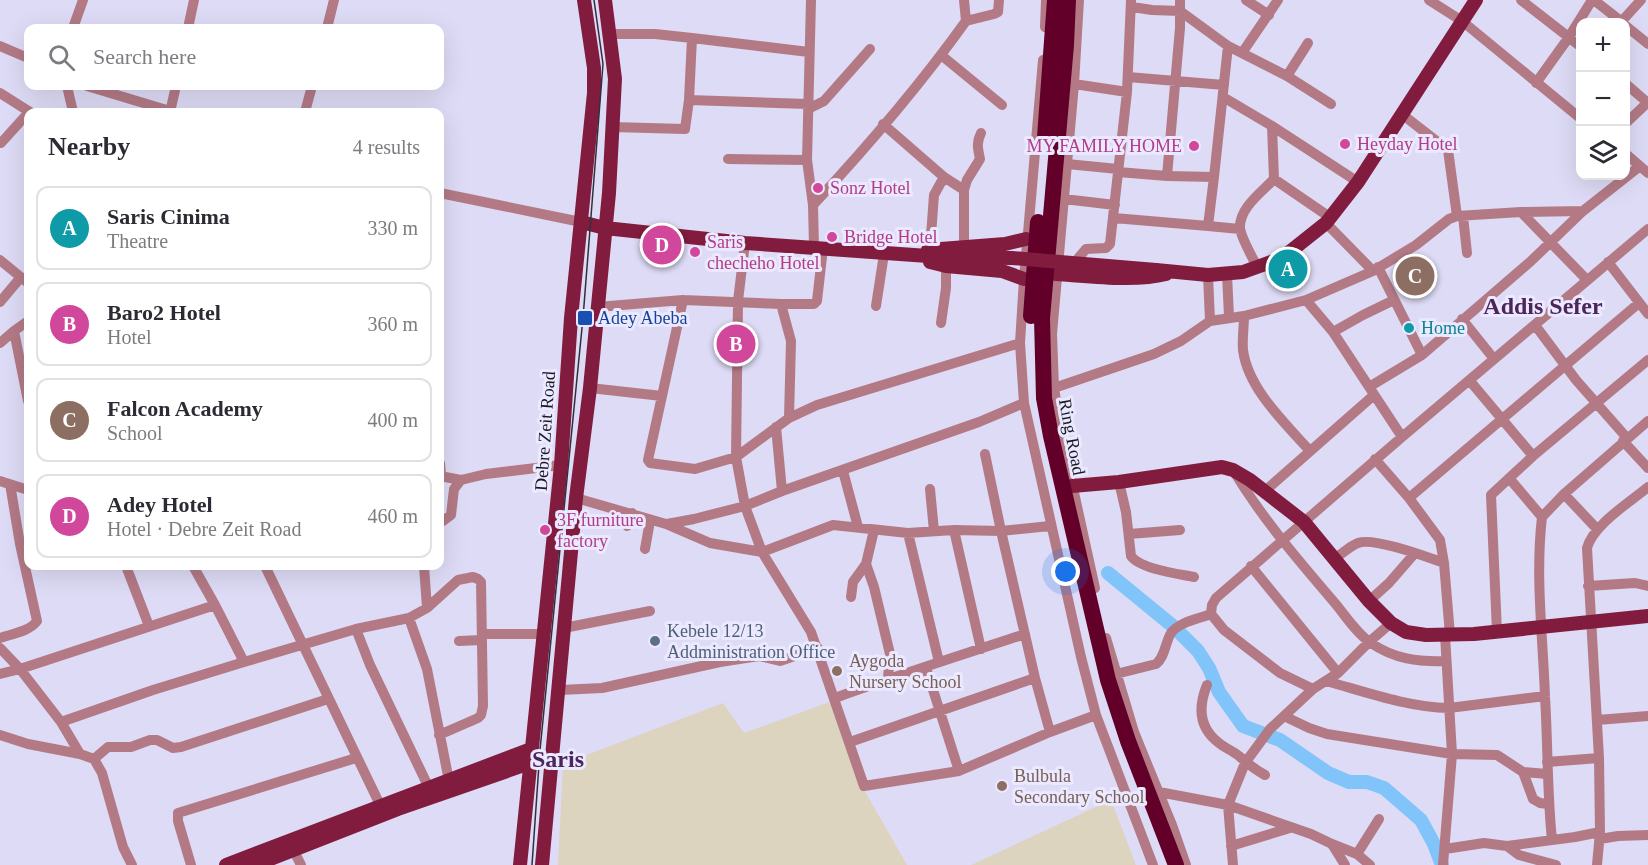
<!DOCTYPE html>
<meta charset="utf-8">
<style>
:root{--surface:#fff;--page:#f2f2f3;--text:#2b2b33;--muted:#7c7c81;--line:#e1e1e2;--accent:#b45309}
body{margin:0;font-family:"Times New Roman",serif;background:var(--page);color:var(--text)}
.controls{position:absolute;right:18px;top:18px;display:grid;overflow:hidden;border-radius:12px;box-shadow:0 6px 24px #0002}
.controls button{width:54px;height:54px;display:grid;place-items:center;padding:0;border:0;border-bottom:2px solid var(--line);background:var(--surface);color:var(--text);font:30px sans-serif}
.you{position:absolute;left:1066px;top:572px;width:21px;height:21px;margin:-15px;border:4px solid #fff;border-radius:50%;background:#1a73e8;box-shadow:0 0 0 9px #1a73e833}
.badge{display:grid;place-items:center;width:39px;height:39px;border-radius:50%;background:var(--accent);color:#fff;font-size:20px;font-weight:700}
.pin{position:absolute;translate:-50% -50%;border:3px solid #fff;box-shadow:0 2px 6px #0006}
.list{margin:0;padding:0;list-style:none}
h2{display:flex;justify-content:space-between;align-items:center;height:78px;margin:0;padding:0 24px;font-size:26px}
h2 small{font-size:20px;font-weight:400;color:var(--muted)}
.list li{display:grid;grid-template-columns:39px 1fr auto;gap:18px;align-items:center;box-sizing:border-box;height:84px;margin:0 12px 12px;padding:0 12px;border:2px solid var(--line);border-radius:12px}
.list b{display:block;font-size:22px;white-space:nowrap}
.list p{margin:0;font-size:20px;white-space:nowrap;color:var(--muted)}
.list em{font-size:20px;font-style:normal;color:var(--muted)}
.icon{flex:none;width:33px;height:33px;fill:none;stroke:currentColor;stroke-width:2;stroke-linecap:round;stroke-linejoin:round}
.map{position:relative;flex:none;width:1648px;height:865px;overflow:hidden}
.search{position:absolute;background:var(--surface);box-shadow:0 6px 24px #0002;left:24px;top:24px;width:420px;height:66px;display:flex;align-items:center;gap:15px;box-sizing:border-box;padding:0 21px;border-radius:12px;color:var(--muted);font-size:22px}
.panel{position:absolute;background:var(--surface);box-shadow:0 6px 24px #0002;left:24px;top:108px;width:420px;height:462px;border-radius:12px}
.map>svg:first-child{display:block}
.industrial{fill:#dcd4bf}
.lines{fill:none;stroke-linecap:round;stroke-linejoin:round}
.river{stroke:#81c4fa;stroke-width:14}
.minor{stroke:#b37a86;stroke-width:10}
.major{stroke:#821c3f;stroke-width:14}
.highway{stroke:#630029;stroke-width:16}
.tram{stroke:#31303c;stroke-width:1.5}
.major-bridge{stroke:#821c3f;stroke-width:14}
.hotel-dot{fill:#d1479c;stroke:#ebe9ff;stroke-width:2}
.transit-dot{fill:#1a4fb4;stroke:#ebe9ff;stroke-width:2}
.culture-dot{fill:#0f9aa8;stroke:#ebe9ff;stroke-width:2}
.service-dot{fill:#5c6f8a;stroke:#ebe9ff;stroke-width:2}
.education-dot{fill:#8d6e63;stroke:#ebe9ff;stroke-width:2}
.labels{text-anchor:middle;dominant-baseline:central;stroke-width:6;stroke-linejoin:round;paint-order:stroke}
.hotel-label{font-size:18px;fill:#b23c85;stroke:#ebe9ff;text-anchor:start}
.transit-label{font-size:18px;fill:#164399;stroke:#ebe9ff;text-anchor:start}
.culture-label{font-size:18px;fill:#0d838f;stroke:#ebe9ff;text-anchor:start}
.street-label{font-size:18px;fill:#1a1923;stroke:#ebe9ff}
.service-label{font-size:18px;fill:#4e5e75;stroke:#ebe9ff;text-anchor:start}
.education-label{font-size:18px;fill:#785e54;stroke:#ebe9ff;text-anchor:start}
.district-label{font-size:24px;font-weight:bold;fill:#4d255a;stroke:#ebe9ff}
</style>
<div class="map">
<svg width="1648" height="865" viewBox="0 0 1648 865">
<rect width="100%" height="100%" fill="#dedbf6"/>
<path class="industrial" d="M835 700 863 788 907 865H558L563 764 723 703 744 733Z
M1111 800 1136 865H971Z"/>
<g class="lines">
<path class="river" d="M1108 573 1174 627 1198 651 1209 668 1219 692 1243 726 1280 740 1328 773 1349 782H1367L1384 788 1421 820 1434 844 1442 865"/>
<path class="minor" d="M811 0 807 160 813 205
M964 0 966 21
M1079 0 1074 84 1052 334 1054 388 1062 438 1095 588
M1246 0 1269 15
M1429 0 1462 21 1580 118
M1521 0 1580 46
M1594 0 1622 22
M1621 22 1641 0
M1626 26 1648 44
M1045 27 1046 0
M73 28 83 0
M188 28 194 0
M327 28 334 0
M610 34H655L692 38
M0 46 28 58
M1228 46 1287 76 1331 104
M1242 53 1278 0
M941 55 1002 105
M1043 60 1024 279 1020 343 1024 403 1081 657 1096 715 1153 865
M1287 76 1308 43
M1128 77 1224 85
M1536 83 1569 37 1592 0
M1074 84 1127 92
M1626 84 1648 103
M67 86 73 112
M87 86 170 111
M0 93 30 112
M1223 97 1272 126 1358 182
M689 100 808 104
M808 109 824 101 870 49
M170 112 176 86
M305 112 312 86
M1403 115 1448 150 1457 216
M1626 123 1648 102
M883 124 944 177 964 190V247
M612 127 685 129 689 100 692 38 809 52
M1 143 29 112
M1626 154 1648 173
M728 159 807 160
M1067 164 1118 169
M1118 172 1167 176 1214 177 1228 46 1180 11 1152 10 1132 7
M1167 176 1180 28V0
M1274 179 1331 218
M964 190 967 180 980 159C978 149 976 143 981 133
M440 193 581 222
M1064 199 1115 205
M1521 212 1583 211 1640 166
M1463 216 1467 253
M1114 218 1208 226 1214 177
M1326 223 1373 271
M1208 226 1240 229
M745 243 738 301 736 457 745 506 762 552 811 632 864 786 959 771 1050 732 1096 715
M814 247 813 205C867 147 920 85 966 21L994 14 998 12 999 0
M930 249 934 195 944 177
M0 260 28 283
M1075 262 1086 249 1106 248 1110 244 1127 92 1131 0
M1608 262 1648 314
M1257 267C1253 258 1241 238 1240 228 1239 208 1262 192 1274 179L1272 126
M1378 267 1422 355 1530 262 1583 211
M1227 274 1229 317
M1208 275 1210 321
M683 300 648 460 650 463 695 469 736 457 789 418 817 405 1020 343
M1306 300 1373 271 1416 245 1449 219 1457 216 1521 212 1587 280
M0 302 21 277
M781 304H814L817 301 823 248
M876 306 884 254
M597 307 683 300 781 304 791 341 789 418
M1244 316C1244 327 1242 339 1243 350 1248 389 1285 423 1310 451
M1462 319 1494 359
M28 321 14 331 28 401
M941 323 946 288V266
M1535 325 1576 380 1627 438
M1333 332 1363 315 1394 300
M0 343 14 331
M1470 381 1533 456
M1369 387 1422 355
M590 388 662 396
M1054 388 1154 354 1181 341 1210 321 1244 316 1306 300 1333 332 1402 437
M776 427 782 491
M1623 441 1648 468
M985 454 1001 531 1050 526
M1375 459 1409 498 1639 303
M440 463 441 475
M1233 470C1262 518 1298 560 1334 602 1345 615 1357 634 1371 643 1394 659 1418 662 1446 661
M843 471 858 527
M440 476 461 480
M1509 478 1542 517
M0 481 28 490
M1119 482 1126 512 1131 556C1140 569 1179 574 1194 577
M930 489 934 531
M1266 490 1374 395
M1564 494 1597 529
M576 498 666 524 710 543 762 552 833 525 908 533 954 530 1001 531 1035 678 1050 732
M1409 498 1440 540 1444 563 1450 635
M440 523 451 515 454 489 461 480 486 474 561 465
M667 524 694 519 745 506 782 491 979 422 1024 403
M627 526 632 513
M954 530 981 649
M908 533 939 662
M1129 534 1180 530
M645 549 650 521
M1335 558C1342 554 1350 546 1358 543 1374 537 1427 557 1444 563
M866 564 874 530
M126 566 149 626
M193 566 215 605
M265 566 383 811
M424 566 427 608
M1251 566 1338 673
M1588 586 1635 583 1648 586
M851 597 853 582 866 564 874 587 890 654 888 678
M1369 601 1389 583 1415 553
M409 618 427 669 449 781
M564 628 650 611
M356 629 370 665 429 788
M1497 632 1491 495 1533 456 1648 360
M482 634H544
M0 638C12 634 30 631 37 621L20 544 10 484
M1106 638 1134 732 1172 825 1186 865
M459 641 482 640
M0 648 20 669 215 605 244 662 356 629 409 618 427 608 458 580 473 577 478 579 481 582 483 706 481 715 478 718 439 735
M926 668 959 771
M0 674 20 669 61 722 153 690 244 662
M1116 674 1156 664C1165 657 1165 643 1171 633 1179 622 1198 619 1211 614
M1326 681C1366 692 1407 707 1449 708L1545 696
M1207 685C1198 707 1199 728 1219 743 1225 748 1233 751 1239 756 1248 764 1254 769 1265 775
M1313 689 1280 673 1224 630 1211 614 1212 605 1216 598 1402 437 1648 229
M560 690 602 688 720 662 759 656 780 661 818 648
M835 698C898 675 962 655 1025 634
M1284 716 1309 728 1327 734 1452 754 1445 635
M1597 720 1648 716
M61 722 80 754
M0 735 28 744 80 754 94 759 102 773 123 847 132 865
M850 742 1035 678
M94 759 108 747H131L150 740H157L173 748 181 747 328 699
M1547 762 1599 758
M1523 772 1533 799 1540 803 1548 804
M1159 792 1228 805 1311 834 1332 844 1345 865
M1600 839 1618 836 1648 835
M1552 840C1547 792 1548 745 1545 697 1543 637 1535 577 1542 517L1564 494 1648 421
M1332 844 1357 854 1370 865
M1231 846 1290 828
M1507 846 1575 837 1600 832
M1445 849 1484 843 1507 846 1519 855 1556 865
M294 851 301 865
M1357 854 1379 819
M191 865 178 821V813L356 758
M1233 865 1228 805 1245 763 1270 729 1313 689 1338 673 1369 642 1391 623
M1443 865 1452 754 1497 755 1523 772 1547 774
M1597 865 1600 832 1599 758 1587 548C1593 525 1630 502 1648 487"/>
<path class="major" d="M581 222 605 228 745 243 942 257
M928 250 1005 244 1026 239
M930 262 946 266 1002 271 1024 279
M1156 270 1208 275 1243 272 1282 258 1326 223 1358 182 1476 0
M1056 274C1089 276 1135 282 1166 274
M1072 486 1119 482 1222 467 1233 470 1250 480 1304 522 1369 601 1391 623 1406 632 1426 635 1474 634 1648 616
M226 865 531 749
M255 865 398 809 530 763
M520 865 561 465 571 318 594 93V68L584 0
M542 865 576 498 590 388 609 193 615 79 605 0"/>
<path class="highway" d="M1068 0 1066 45 1042 318 1044 398 1051 436 1108 680 1128 741 1176 865
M1045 137 1055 0
M1031 316 1038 222"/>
<path class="tram" d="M532 865 540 750 583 318 603 64 594 0"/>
<path class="major-bridge" d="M942 257 1012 258 1156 270"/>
</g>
<g class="hotel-dot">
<circle cx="1345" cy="144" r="6"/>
<circle cx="1194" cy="146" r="6"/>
<circle cx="818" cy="188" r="6"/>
<circle cx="832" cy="237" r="6"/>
<circle cx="695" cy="252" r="6"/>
<circle cx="545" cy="530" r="6"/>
</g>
<rect class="transit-dot" x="577" y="310" width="16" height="16" rx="3"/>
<circle class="culture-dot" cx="1409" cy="328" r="6"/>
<circle class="service-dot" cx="655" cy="641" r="6"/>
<g class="education-dot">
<circle cx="837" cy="671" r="6"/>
<circle cx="1002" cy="786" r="6"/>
</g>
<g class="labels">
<g class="hotel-label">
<text x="1357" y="144">Heyday Hotel</text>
<text x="1182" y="146" text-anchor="end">MY FAMILY HOME</text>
<text x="830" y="188">Sonz Hotel</text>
<text x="844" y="237">Bridge Hotel</text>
<text x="707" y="242">Saris<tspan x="707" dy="21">checheho Hotel</tspan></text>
<text x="557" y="520">3F furniture<tspan x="557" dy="21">factory</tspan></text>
</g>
<g class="transit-label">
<text x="598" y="318">Adey Abeba</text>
</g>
<g class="culture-label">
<text x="1421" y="328">Home</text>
</g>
<g class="street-label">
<text transform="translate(545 431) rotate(-86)">Debre Zeit Road</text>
<text transform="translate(1072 437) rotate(79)">Ring Road</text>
</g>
<g class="service-label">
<text x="667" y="631">Kebele 12/13<tspan x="667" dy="21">Addministration Office</tspan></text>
</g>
<g class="education-label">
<text x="849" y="661">Aygoda<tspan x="849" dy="21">Nursery School</tspan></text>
<text x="1014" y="776">Bulbula<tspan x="1014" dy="21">Secondary School</tspan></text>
</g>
<g class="district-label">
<text x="1543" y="306">Addis Sefer</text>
<text x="558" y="759">Saris</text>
</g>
</g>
</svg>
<div class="controls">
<button>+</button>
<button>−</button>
<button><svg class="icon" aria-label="layers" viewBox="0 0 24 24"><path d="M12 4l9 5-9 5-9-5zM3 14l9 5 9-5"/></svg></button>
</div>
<div class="you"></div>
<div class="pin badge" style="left:1288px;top:269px;background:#0f9aa8">A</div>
<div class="pin badge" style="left:736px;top:344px;background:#d1479c">B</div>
<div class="pin badge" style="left:1415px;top:276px;background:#8d6e63">C</div>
<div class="pin badge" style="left:662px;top:245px;background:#d1479c">D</div>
<div class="search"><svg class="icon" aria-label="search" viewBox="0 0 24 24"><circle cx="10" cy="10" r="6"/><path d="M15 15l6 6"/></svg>Search here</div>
<section class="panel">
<h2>Nearby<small>4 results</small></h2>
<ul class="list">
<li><span class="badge" style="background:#0f9aa8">A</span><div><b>Saris Cinima</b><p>Theatre</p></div><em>330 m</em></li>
<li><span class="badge" style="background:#d1479c">B</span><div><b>Baro2 Hotel</b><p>Hotel</p></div><em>360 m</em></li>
<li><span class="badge" style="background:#8d6e63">C</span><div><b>Falcon Academy</b><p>School</p></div><em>400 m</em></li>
<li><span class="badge" style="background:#d1479c">D</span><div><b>Adey Hotel</b><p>Hotel · Debre Zeit Road</p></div><em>460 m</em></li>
</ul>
</section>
</div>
